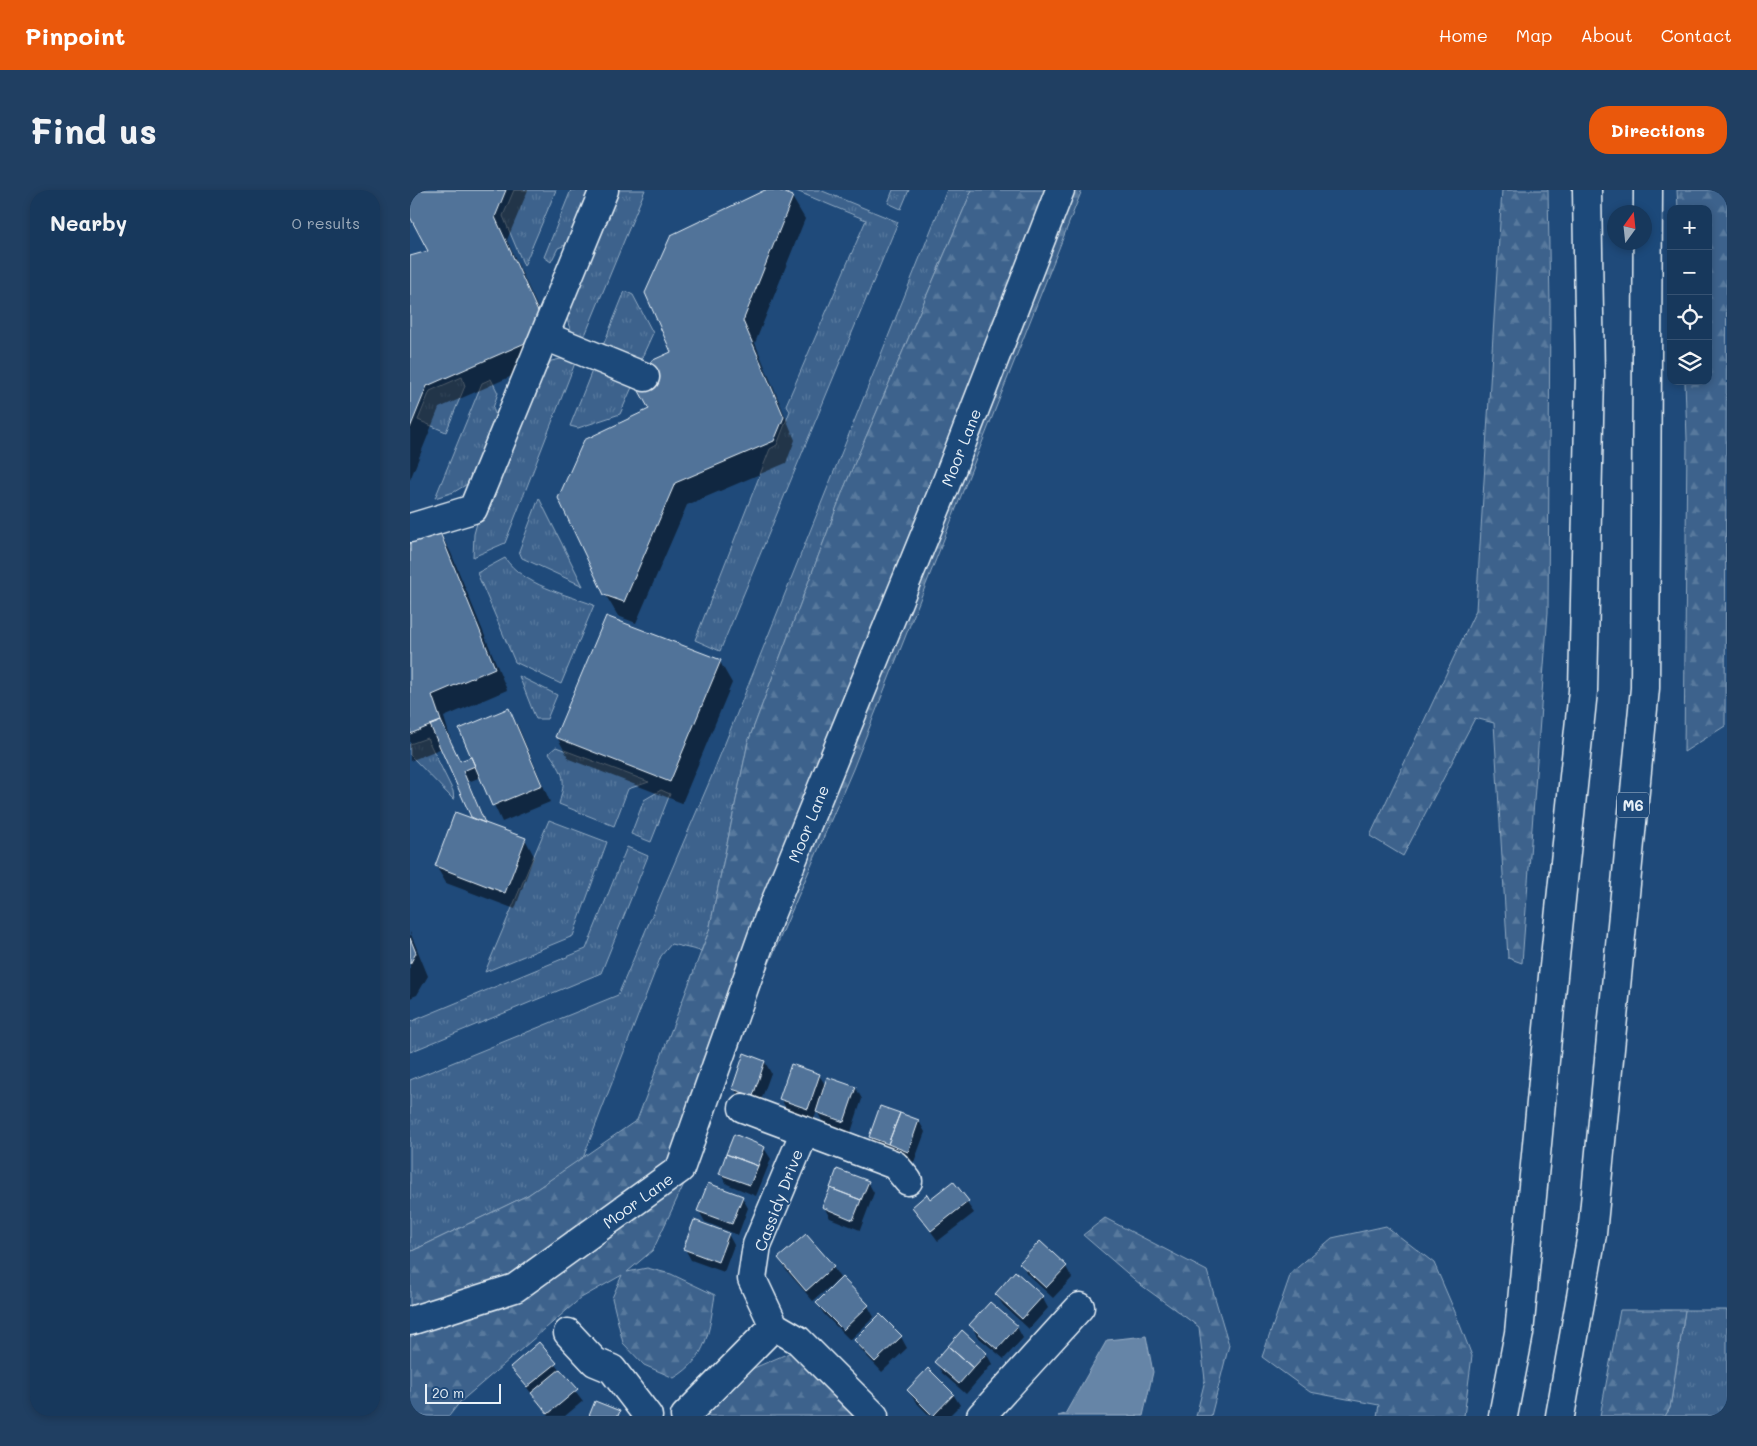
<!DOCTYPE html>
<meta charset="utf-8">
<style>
:root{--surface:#17385c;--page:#203f62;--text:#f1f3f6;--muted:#9eacbb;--line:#365272;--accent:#ea580c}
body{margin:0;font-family:Mali,sans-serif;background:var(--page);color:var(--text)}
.controls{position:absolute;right:15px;top:15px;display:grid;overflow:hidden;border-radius:10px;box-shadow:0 2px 8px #0003}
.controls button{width:45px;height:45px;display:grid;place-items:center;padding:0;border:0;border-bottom:1px solid var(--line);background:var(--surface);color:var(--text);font:25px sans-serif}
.compass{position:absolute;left:1197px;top:15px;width:45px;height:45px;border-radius:50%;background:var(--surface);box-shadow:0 2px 8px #0003;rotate:15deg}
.scale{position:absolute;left:15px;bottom:12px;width:76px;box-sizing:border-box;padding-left:5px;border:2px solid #e8f1f8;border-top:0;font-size:14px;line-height:18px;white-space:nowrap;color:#e8f1f8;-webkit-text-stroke:4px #1f4a7a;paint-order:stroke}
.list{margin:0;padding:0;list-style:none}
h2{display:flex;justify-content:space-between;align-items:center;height:65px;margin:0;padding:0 20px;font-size:21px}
h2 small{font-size:16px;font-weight:400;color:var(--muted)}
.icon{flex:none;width:28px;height:28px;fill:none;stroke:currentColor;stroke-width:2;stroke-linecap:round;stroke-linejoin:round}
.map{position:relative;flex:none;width:1317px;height:1226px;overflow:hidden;border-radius:20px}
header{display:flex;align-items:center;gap:30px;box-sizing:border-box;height:70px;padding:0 25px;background:var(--accent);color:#fff}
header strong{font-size:24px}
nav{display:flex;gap:28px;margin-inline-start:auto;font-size:18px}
.intro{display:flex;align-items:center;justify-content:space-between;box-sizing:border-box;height:120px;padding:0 30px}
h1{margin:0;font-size:35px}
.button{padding:12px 22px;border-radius:20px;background:var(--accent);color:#fff;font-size:18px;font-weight:700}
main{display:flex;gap:30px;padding:0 30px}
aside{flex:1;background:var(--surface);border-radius:20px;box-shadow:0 2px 8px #0003}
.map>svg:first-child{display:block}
.grass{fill:url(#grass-tufts);stroke:#92aac2}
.forest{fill:url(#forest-firs);stroke:#92aac2}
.water{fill:#6685a7;stroke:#9ab0c7}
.shadow{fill:#0007}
.building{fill:#517399;stroke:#e8f1f8}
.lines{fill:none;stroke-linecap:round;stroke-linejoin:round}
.minor-casing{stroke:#e8f1f8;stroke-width:31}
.highway-casing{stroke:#e8f1f8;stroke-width:31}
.minor{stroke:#1f4a7a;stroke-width:28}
.highway{stroke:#1f4a7a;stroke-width:28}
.labels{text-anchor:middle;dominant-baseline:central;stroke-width:4;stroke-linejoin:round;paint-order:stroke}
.shield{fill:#1f4a7a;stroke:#acbfd2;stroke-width:1}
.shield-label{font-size:15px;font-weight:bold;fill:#e8f1f8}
.street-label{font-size:16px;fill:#e8f1f8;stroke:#1f4a7a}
</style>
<header>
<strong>Pinpoint</strong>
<nav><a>Home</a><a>Map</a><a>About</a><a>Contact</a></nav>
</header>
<div class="intro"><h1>Find us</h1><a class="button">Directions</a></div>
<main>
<aside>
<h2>Nearby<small>0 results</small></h2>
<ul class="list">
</ul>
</aside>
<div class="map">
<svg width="1317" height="1226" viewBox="0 0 1317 1226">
<defs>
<pattern id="grass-tufts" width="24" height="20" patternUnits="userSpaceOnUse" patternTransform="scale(1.25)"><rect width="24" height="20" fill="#3c628c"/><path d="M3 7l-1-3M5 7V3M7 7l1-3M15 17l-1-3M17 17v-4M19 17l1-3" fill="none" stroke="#58799d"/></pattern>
<pattern id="forest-firs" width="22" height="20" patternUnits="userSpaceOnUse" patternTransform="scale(1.25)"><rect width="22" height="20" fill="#3c628c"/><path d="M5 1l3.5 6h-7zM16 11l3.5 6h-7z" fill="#58799d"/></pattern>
</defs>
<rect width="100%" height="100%" fill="#1f4a7a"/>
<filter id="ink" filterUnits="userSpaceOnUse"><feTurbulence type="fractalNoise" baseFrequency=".02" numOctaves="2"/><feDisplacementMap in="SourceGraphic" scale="10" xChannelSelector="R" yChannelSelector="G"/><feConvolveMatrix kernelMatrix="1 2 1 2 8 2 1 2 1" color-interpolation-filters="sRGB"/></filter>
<g filter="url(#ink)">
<path class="grass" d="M104 0H146L114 76 93 26Z
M161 0H184L163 52 148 58 141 72 134 67Z
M205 0H235L173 150C160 142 157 137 157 121Z
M384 0H410L488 32 310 461 285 450 360 259 367 255 380 221 376 215 456 30Z
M483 0H499L491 19 478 13Z
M537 0H562L434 298 338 552 299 741 291 761 261 754 251 766 173 968 118 1005 0 1062V890L208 805 301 588Z
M215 101 223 105 243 143 229 174 192 158Z
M151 169 165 173 95 353 63 367 64 344 67 333 133 184 141 171Z
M183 178 223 195 210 224 168 238 160 236Z
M52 187 55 196 36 242 8 230 20 201Z
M81 189 88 203 83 218 88 232 59 293 44 302 25 308 72 193Z
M129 308 173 396 112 368 109 361Z
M95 368C113 395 155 404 184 415L151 494 105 472 67 383Z
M109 486 147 505 137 529H126Z
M17 548 43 601 44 610 0 565V554Z
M146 557 239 592 218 599 204 636 149 614C156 589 155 585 139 563Z
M251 600 260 604 241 652 221 644 234 610Z
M139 630 197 652 163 746 75 782Z
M217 657 238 666 191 783 0 862V832L176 759Z
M1275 1120H1317V1226H1255L1260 1218Z"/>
<path class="forest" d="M562 0H672L443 579 339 820 297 945 243 1060 217 1082 237 1078 261 1084 305 1105C299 1140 298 1168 264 1188L234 1175 213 1153 202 1108 212 1085 171 1108 50 1212 39 1226H0V1062L118 1005 227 930 299 741 338 552 434 298Z
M1092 0H1138L1140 116 1138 422 1112 773 1098 768 1084 533 1065 528 993 666 960 646 1066 420Z
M1267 0H1317L1315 536 1274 562 1277 249 1275 191H1298V19H1268Z
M695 1028 797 1081 819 1155 801 1226H786L795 1190 789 1137 731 1095 673 1045Z
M976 1036 1024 1073 1045 1122 1062 1166 1054 1226H967L969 1215 900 1202 852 1167 881 1083 922 1048Z
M1210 1120H1275L1260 1218 1255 1226H1190Z
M379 1163 412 1173 468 1226H293L321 1196 344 1178Z"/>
<path class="water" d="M736 1146 743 1182 733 1226H648L655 1224 697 1150Z"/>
<path class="shadow" d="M0 0H118L97 50 141 147 134 172 29 218 0 290V67L20 62 0 25Z
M358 0H365L382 7 395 29 345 153 385 250 376 273 277 315 226 433 208 426 195 404 241 219 262 162Z
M29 341 41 363 97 500 34 527 42 554 50 572 61 568 98 520 108 536 140 612 92 632 71 587 58 592 76 634 115 649 124 666 105 719 36 693 26 676 64 630 32 558 0 571V353Z
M310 472 322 493 272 613 159 569 147 547Z
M0 742 18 786 7 805 0 808Z
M355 872 361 883 349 916 330 909 324 898Z
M409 885 416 896 446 898 452 909 441 942 413 933 407 921 404 929 377 920 371 909Z
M471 917 509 931 515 942 504 972 466 958 460 947Z
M354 958 361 969 346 1006 317 994 310 983Z
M458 992 464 1003 450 1040 420 1028 414 1017Z
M543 993 564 1023 528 1051 503 1017 520 1011Z
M332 1007 338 1018 328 1045 295 1032 289 1021Z
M318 1044 324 1055 314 1082 281 1070 275 1059Z
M396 1046 423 1077 430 1088 403 1111 376 1080 370 1069Z
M611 1073 656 1077 662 1088 643 1108 617 1084Z
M586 1104 632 1107 638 1118 619 1139 593 1115Z
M407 1113 458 1116 464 1127 440 1150 414 1124Z
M561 1135 607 1137 613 1148 594 1169 567 1146Z
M491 1147 497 1158 472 1182 452 1161 445 1150Z
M129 1154 173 1211 155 1226H139L101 1177Z
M576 1163 582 1174 556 1204 532 1183 526 1172Z
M498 1200 543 1204 550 1215 539 1226H520L505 1211Z"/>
<path class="building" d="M0 0H96L85 27 129 124 122 150 17 196 0 238V66L18 61 0 27Z
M355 0H368L383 6 333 131 374 227 364 251 265 293 214 412 194 405 148 308 174 250 239 219 229 201 241 171 261 162 235 103 261 45Z
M29 340 85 478 22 505 31 531 0 544V351Z
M196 426 311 470 260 592 145 547Z
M99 518 132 595 82 616 49 539Z
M31 531 50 571 61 567 65 576 53 581 75 633 61 627 20 535Z
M45 622 116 648 95 703 25 676Z
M0 748 6 763 0 774Z
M334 863 355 871 343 906 322 899Z
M381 874 410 884 398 919 369 909Z
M417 887 446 897 434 932 406 922Z
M470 916 490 923 478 954 459 947Z
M490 923 509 930 498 962 478 954Z
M324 944 355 957 348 976 316 964Z
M316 964 348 976 340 995 309 984Z
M427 979 459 991 451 1010 420 998Z
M543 991 559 1011 521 1041 502 1017 517 1004 520 1009Z
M298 993 333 1006 322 1034 287 1021Z
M420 998 451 1010 443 1030 412 1017Z
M284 1030 319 1043 308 1072 273 1059Z
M396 1044 424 1076 396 1101 368 1068Z
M630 1051 657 1076 636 1098 609 1073Z
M605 1081 633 1106 612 1129 585 1104Z
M432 1087 459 1115 433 1140 406 1113Z
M580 1112 608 1136 587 1159 559 1135Z
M470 1124 492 1146 465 1172 444 1150Z
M552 1140 577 1163 563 1178 538 1156Z
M129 1152 147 1173 117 1197 100 1177Z
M538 1156 563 1178 549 1194 524 1172Z
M518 1178 544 1204 523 1226 497 1200Z
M150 1179 168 1199 138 1224 121 1203Z
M185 1211 210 1221 208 1226H179Z"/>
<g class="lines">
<defs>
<g id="minor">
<path d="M135 146 235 187"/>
<path d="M0 338 63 319 194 0"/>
<path d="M333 918 485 975 498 991"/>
<path d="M395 941 347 1055 342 1089 364 1136 388 1150 464 1226"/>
<path id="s1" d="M0 1131 105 1098 270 979 358 730 535 296 650 0"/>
<path d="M158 1143 185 1172 202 1179 238 1226"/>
<path d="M275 1226 364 1136"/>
<path d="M571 1226 670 1117"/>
</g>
<path id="highway" d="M1093 1226 1109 1143 1143 786 1173 501 1180 185 1177 0
M1150 1226 1182 1044 1235 498 1238 0"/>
</defs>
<use href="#minor" class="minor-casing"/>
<use href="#highway" class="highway-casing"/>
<use href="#minor" class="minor"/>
<use href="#highway" class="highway"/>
</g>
</g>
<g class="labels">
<rect class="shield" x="1207" y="602.5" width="32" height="25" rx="4"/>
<g class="shield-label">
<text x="1223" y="615">M6</text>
</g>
<g class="street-label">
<text stroke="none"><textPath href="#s1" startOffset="1088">Moor Lane</textPath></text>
<text stroke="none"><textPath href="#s1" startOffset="682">Moor Lane</textPath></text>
<text stroke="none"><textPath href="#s1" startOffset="261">Moor Lane</textPath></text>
<text transform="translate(368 1010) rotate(-69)">Cassidy Drive</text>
</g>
</g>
</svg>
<div class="controls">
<button>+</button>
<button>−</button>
<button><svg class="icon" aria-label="locate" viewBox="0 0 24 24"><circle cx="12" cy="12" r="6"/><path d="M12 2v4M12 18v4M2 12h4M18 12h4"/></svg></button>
<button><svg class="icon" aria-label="layers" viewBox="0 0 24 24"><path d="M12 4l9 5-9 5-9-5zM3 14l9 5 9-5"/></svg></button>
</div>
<svg class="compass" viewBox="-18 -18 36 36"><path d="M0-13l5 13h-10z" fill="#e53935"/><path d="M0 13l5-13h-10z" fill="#9eacbb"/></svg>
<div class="scale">20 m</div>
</div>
</main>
